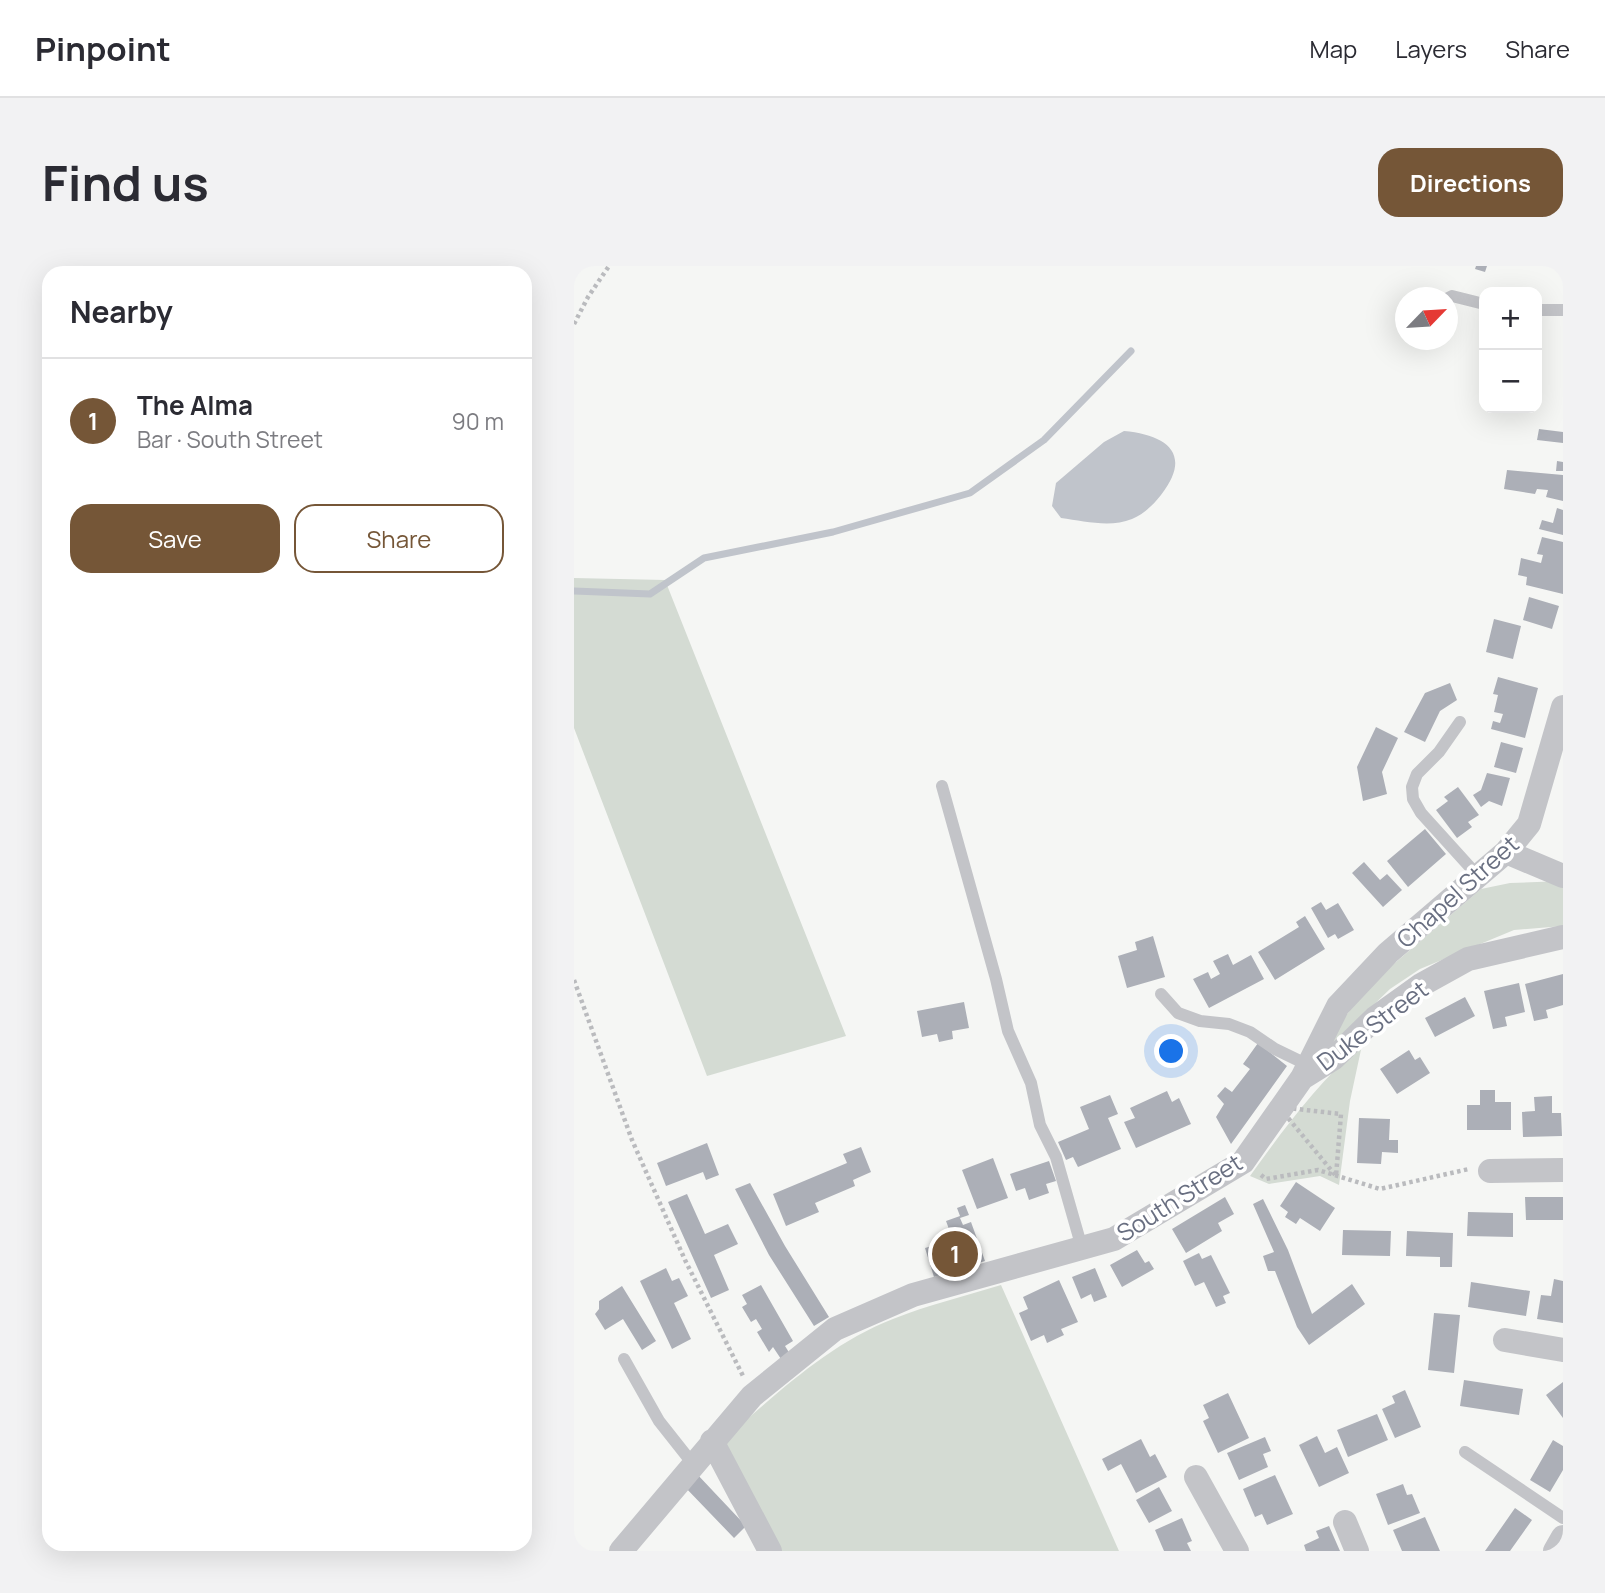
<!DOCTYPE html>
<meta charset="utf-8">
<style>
:root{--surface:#fff;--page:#f2f2f3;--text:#2b2b33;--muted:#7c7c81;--line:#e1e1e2;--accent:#755637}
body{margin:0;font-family:Manrope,sans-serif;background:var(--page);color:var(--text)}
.controls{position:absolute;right:21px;top:21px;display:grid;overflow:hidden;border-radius:14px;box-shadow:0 7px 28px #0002}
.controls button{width:63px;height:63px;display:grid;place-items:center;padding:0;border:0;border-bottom:2px solid var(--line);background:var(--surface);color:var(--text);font:35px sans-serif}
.compass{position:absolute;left:821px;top:21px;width:63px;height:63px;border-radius:50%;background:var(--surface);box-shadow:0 7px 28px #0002;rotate:65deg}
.you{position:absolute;left:598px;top:786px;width:24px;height:24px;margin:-18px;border:5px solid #fff;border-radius:50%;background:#1a73e8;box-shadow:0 0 0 10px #1a73e833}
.badge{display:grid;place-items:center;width:46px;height:46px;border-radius:50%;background:var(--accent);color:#fff;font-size:23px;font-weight:700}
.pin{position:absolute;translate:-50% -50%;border:4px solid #fff;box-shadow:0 2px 7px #0006}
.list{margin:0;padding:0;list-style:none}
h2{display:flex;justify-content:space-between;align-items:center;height:91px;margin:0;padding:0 28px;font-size:30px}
h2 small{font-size:23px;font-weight:400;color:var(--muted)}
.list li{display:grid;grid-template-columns:46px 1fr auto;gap:21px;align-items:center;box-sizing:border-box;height:126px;padding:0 28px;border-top:2px solid var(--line)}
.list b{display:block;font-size:26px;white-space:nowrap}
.list p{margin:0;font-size:23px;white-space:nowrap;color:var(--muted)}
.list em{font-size:23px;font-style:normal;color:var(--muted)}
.actions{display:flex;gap:14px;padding:21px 28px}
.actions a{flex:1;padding:16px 0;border:2px solid var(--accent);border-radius:21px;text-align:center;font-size:24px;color:var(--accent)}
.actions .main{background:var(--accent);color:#fff}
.map{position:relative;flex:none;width:989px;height:1285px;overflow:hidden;border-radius:21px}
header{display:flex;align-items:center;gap:42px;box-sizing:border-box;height:98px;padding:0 35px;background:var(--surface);border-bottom:2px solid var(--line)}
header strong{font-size:33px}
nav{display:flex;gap:38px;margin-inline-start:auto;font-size:24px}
.intro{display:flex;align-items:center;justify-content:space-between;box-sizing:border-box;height:168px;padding:0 42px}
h1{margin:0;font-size:49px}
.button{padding:18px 32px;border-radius:21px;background:var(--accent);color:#fff;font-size:24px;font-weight:700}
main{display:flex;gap:42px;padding:0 42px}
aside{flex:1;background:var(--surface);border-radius:21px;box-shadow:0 7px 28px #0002}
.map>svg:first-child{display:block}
.green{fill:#d4dbd3}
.water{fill:#c0c4cb}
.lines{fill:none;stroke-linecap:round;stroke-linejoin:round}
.stream{stroke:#c0c4cb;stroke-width:7}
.building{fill:#acafb7}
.path{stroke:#babbbe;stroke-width:4.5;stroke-dasharray:3.5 3.5;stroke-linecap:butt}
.lane{stroke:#c3c4c8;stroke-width:12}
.street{stroke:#c3c4c8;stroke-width:24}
.labels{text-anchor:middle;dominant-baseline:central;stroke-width:7;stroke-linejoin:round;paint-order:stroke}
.street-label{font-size:24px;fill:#696f81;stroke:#fff}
</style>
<header>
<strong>Pinpoint</strong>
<nav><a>Map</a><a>Layers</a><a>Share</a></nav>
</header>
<div class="intro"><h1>Find us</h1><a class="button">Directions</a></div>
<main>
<aside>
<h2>Nearby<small></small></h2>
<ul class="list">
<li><span class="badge">1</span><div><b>The Alma</b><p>Bar · South Street</p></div><em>90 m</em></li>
</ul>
<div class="actions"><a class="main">Save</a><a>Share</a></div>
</aside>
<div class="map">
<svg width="989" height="1285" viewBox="0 0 989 1285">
<rect width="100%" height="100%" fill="#f5f6f4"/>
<path class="green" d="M0 312 91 314 272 770 133 810 0 462Z
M989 615V660L940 664 846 703 816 723 753 784 768 755 793 721 907 623 936 617Z
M788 779 776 835 765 919 746 910 695 918 676 910C710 863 743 817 788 779Z
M427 1019 545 1285H205L150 1173C203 1128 254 1078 319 1053 354 1039 391 1030 427 1019Z"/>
<path class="water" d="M550 165C593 169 619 188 587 229 579 239 570 248 558 253 536 262 510 255 487 252L478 240 482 217 530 176Z"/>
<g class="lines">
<path class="stream" d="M0 325 76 328 130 292 259 266 396 227 470 174 557 85"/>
</g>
<path class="building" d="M902 0H913L911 6 901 3Z
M965 163 989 166V177L963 174Z
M983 195 989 196V205H982Z
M933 204 989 209V235L972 231 974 224 963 223 961 228 930 223Z
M983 242 989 244V269L965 263 968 254 979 257Z
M968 271 989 276V328L952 319 953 311 944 309 947 292 967 297 969 289 963 288Z
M955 331 985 340 978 363 949 354Z
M920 353 947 360 939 393 912 386Z
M924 411 964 422 951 472 917 463 919 455 926 457 929 448 920 446 924 429 919 428Z
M876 417 883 434 866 445 851 476 830 466 851 427Z
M802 461 824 472 808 506 813 528 789 535 783 501Z
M927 476 949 482 942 507 920 501Z
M913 507 936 512 928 540 915 535 907 541 899 529 907 524Z
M884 521 905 549 894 556 898 561 883 572 862 544 874 535 870 531Z
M851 563 872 588 834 621 813 595Z
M790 596 806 614 813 608 828 624 809 641 778 607Z
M747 636 752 644 764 637 780 664 764 673 761 668 754 672 737 642Z
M731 650 751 683 701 714 684 686 725 661 722 656Z
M579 670 591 711 553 722 544 690 563 684 561 676Z
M654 688 659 699 677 689 690 713 635 742 619 713 634 706 637 713 646 708 639 695Z
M989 708V739L972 744 974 752 960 755 951 718Z
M945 717 951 746 931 751 933 760 919 763 910 725Z
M891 731 901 750 861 771 851 752Z
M390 736 395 762 378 765 379 773 365 776 363 768 348 771 343 745Z
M684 777 713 800 657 878 642 851 650 838 643 830 651 821 658 826 676 803 669 798Z
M835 784 841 794 846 791 856 807 823 828 806 803Z
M906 824H921V836H937V864H893V839H906Z
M593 825 598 836 605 832 617 858 562 882 550 856 561 852 556 842Z
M536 829 544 848 534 852 547 883 504 901 499 891 492 894 484 876 515 863 506 841Z
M978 830V847H987L988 870 949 871 948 846 961 845 960 831Z
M785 852 816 853 815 874H824V887L808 886 807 898 783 897Z
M133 877 145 909 132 914 129 906 92 920 83 897Z
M287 881 297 906 279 914 281 920 241 937 245 946 212 960 199 928 273 897 269 888Z
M419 892 434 932 403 943 388 904Z
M475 895 482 915 472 918 475 927 455 934 451 922 442 925 436 908Z
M722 916 761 942 746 965 726 952 722 958 711 951 714 946 706 940Z
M176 917 211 980 255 1051 240 1060 195 989 161 923Z
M113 928 131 968 154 958 164 978 140 989 155 1024 137 1032 94 936Z
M651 931 660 948 644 957 648 965 612 987 598 963Z
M951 931H989V954H952Z
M689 933 714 984 738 1048 778 1018 791 1038 735 1079 723 1061 701 1005H694L689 990 700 986 679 938Z
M391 939 395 949 386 952 389 959 397 956 411 995 360 1011 351 982 379 974 372 955 386 950 383 942Z
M894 946 939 947V971L893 970Z
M769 964 817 965 816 990 768 989Z
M833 965 879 967 878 1001H866V991L832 990Z
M563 984 571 997 575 995 580 1003 548 1021 536 999Z
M625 987 628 993 637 989 656 1027 649 1030 652 1037 642 1041 630 1016 621 1020 609 995Z
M92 1002 98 1015 105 1012 114 1030 100 1037 117 1073 98 1083 66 1015Z
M521 1002 533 1031 520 1036 517 1028 507 1033 498 1011Z
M980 1013 989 1015V1057L963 1053 967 1029 977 1030Z
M485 1014 504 1056 487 1063 490 1069 473 1077 470 1069 457 1075 445 1047 454 1043 449 1031Z
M897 1016 956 1025 952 1050 894 1041Z
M187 1019 219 1075 211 1080 216 1088 207 1093 199 1081 195 1086 183 1066 188 1063 182 1053 177 1056 168 1041 173 1038 168 1029Z
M48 1020 82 1075 68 1084 49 1053 31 1064 21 1048 25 1043V1035Z
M860 1047 886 1049 880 1107 854 1104Z
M890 1114 949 1123 945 1149 886 1140Z
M989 1116V1152L972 1129Z
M831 1124 847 1161 821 1172 808 1143 821 1137 818 1130Z
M654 1127 675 1172 644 1187 629 1155 635 1152 629 1139Z
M803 1148 814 1174 774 1191 763 1164Z
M743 1170 751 1187 763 1181 775 1207 745 1221 725 1179Z
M691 1171 697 1185 689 1188 694 1201 665 1214 653 1187Z
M567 1173 576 1191 581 1188 593 1211 562 1227 547 1198 534 1205 528 1193Z
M979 1174 989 1180V1204L976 1226 956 1214Z
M122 1207 172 1260 160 1272 109 1219Z
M701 1209 719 1248 693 1259 688 1248 681 1251 669 1223Z
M829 1218 833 1229 838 1228 846 1247 814 1259 802 1228Z
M585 1221 598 1245 575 1257 562 1234Z
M941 1242 958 1254 936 1285H911Z
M851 1251 866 1285H828L819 1264Z
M608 1252 618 1275 613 1277 617 1285H590L581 1264Z
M755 1260 766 1285H732L730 1279 745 1272 742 1265Z"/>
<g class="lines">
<path class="path" d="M0 58 14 31 35 0
M0 714 58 874 111 994 170 1112
M705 841 767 848 762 910Z
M687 909 692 913 744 904 806 923 895 903"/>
<path class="lane" d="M874 32 878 30 910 38
M963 44H989
M886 456 865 486 843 508 838 521 839 533 847 547 904 610
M368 520 422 713 434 765 457 817 466 859 482 891 508 982
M587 728 604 747 626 755 655 758 676 766 701 783 734 799
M50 1093 85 1155 119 1198
M891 1186 989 1252"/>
<path class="street" d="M932 586 989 610
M728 812 760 792 801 752 847 719 894 693 989 671
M916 905 989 904
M931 1074 989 1084
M138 1175 196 1285
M622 1211 663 1285
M771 1256 783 1285
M47 1285 178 1130 261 1063 339 1029 540 973 669 896 728 812 764 740 814 687 932 586 955 558 989 441
M981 1285 989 1271"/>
</g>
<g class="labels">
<g class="street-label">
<text transform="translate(883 625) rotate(-42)">Chapel Street</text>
<text transform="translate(798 759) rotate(-37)">Duke Street</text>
<text transform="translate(605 931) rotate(-32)">South Street</text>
</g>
</g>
</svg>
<div class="controls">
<button>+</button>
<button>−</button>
</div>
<svg class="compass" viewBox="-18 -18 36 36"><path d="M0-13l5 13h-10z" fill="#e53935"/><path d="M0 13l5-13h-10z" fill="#7c7c81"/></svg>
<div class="you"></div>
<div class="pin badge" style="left:381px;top:988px">1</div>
</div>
</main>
